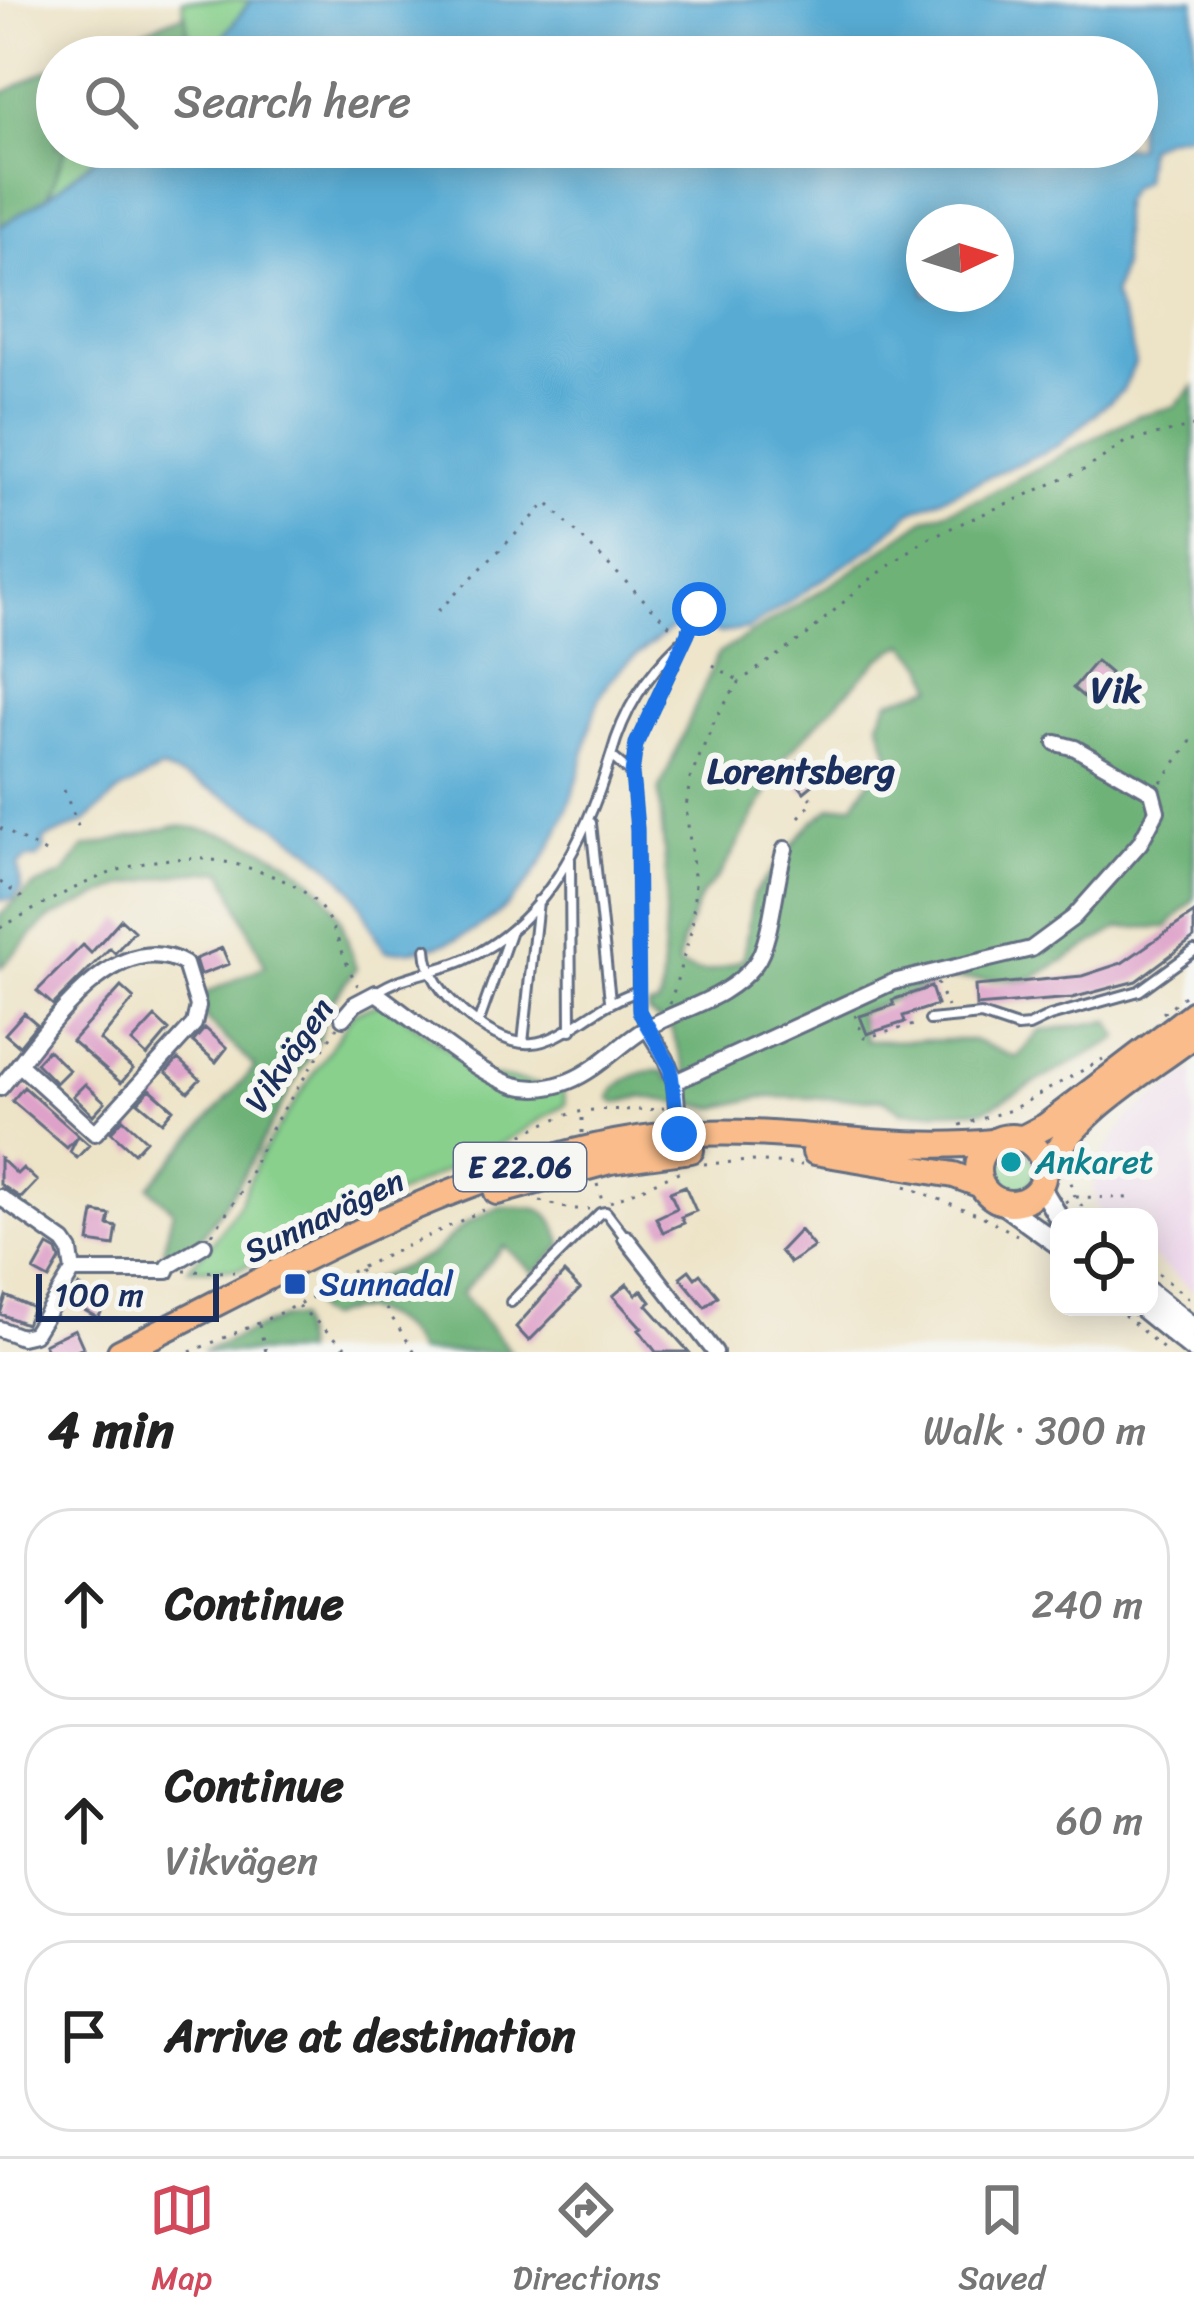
<!DOCTYPE html>
<meta charset="utf-8">
<style>
:root{--surface:#fff;--page:#f2f2f2;--text:#222;--muted:#767676;--line:#e0e0e0;--accent:#d1495b}
body{margin:0;font-family:Sriracha,sans-serif;background:var(--page);color:var(--text)}
.controls{position:absolute;right:36px;bottom:36px;display:grid;overflow:hidden;border-radius:24px;box-shadow:0 6px 30px #0003}
.controls button{width:108px;height:108px;display:grid;place-items:center;padding:0;border:0;border-bottom:3px solid var(--line);background:var(--surface);color:var(--text);font:60px sans-serif}
.compass{position:absolute;left:906px;top:204px;width:108px;height:108px;border-radius:50%;background:var(--surface);box-shadow:0 6px 30px #0003;rotate:86deg}
.scale{position:absolute;left:36px;bottom:30px;width:183px;box-sizing:border-box;padding-left:12px;border:6px solid #1b2f5e;border-top:0;font-size:33px;line-height:42px;white-space:nowrap;color:#1b2f5e;-webkit-text-stroke:9px #f6f6f2;paint-order:stroke}
.stop{position:absolute;width:36px;height:36px;margin:-27px;border:9px solid #1a73e8;border-radius:50%;background:#fff}
.stop.end{background:#1a73e8;border-color:#fff;box-shadow:0 3px 12px #0008}
.list{margin:0;padding:0;list-style:none}
h2{display:flex;justify-content:space-between;align-items:center;height:156px;margin:0;padding:0 48px;font-size:51px}
h2 small{font-size:39px;font-weight:400;color:var(--muted)}
.list li{display:grid;grid-template-columns:78px 1fr auto;gap:36px;align-items:center;box-sizing:border-box;height:192px;margin:0 24px 24px;padding:0 24px;border:3px solid var(--line);border-radius:48px}
.list b{display:block;font-size:45px;white-space:nowrap}
.list p{margin:0;font-size:39px;white-space:nowrap;color:var(--muted)}
.list em{font-size:39px;font-style:normal;color:var(--muted)}
.icon{flex:none;width:66px;height:66px;fill:none;stroke:currentColor;stroke-width:2;stroke-linecap:round;stroke-linejoin:round}
.map{position:relative;flex:none;width:1194px;height:1352px;overflow:hidden}
.search{position:absolute;background:var(--surface);box-shadow:0 6px 30px #0003;left:36px;right:36px;top:36px;height:132px;display:flex;align-items:center;gap:30px;box-sizing:border-box;padding:0 42px;border-radius:66px;color:var(--muted);font-size:45px}
.sheet{height:804px;background:var(--surface)}
nav{display:flex;justify-content:space-around;align-items:center;box-sizing:border-box;height:168px;border-top:3px solid var(--line);background:var(--surface);font-size:33px;color:var(--muted)}
nav a{display:grid;justify-items:center;gap:6px}
nav .on{color:var(--accent)}
.map>svg:first-child{display:block}
.built{fill:#ecd1ea}
.green{fill:#88d08c;stroke:#528075;stroke-width:3}
.forest{fill:#6eb278;stroke:#44706b;stroke-width:3;fill-rule:evenodd}
.water{fill:#59acd4;stroke:#3a6e99;stroke-width:3;fill-rule:evenodd}
.building{fill:#dea1c9}
.lines{fill:none;stroke-linecap:round;stroke-linejoin:round}
.service-casing{stroke:#646e82;stroke-width:14}
.minor-casing{stroke:#646e82;stroke-width:20}
.tertiary-casing{stroke:#646e82;stroke-width:24}
.trunk-casing{stroke:#646e82;stroke-width:30}
.path{stroke:#646e82;stroke-width:3;stroke-dasharray:3 9;stroke-linecap:butt}
.service{stroke:#fff;stroke-width:8}
.minor{stroke:#fff;stroke-width:14}
.tertiary{stroke:#fff;stroke-width:18}
.trunk{stroke:#f9bc8a;stroke-width:24}
.route{stroke:#1a73e8;stroke-width:15}
.culture-dot{fill:#0f9aa8;stroke:#f6f6f2;stroke-width:4.5}
.transit-dot{fill:#1a4fb4;stroke:#f6f6f2;stroke-width:4.5}
.labels{text-anchor:middle;dominant-baseline:central;stroke-width:12;stroke-linejoin:round;paint-order:stroke}
.shield{fill:#f6f6f2;stroke:#5d6b8a;stroke-width:3}
.shield-label{font-size:30px;font-weight:bold;fill:#1b2f5e}
.street-label{font-size:33px;fill:#1b2f5e;stroke:#f6f6f2}
.culture-label{font-size:33px;fill:#0d838f;stroke:#f6f6f2;text-anchor:start}
.transit-label{font-size:33px;fill:#164399;stroke:#f6f6f2;text-anchor:start}
.neighbourhood-label{font-size:36px;font-weight:bold;fill:#1b2f5e;stroke:#f6f6f2}
</style>
<div class="map">
<svg width="1194" height="1352" viewBox="0 0 1194 1352">
<rect width="100%" height="100%" fill="#f6f6f2"/>
<filter id="ink" filterUnits="userSpaceOnUse"><feTurbulence type="fractalNoise" baseFrequency=".00833" numOctaves="2"/><feDisplacementMap in="SourceGraphic" scale="24" xChannelSelector="R" yChannelSelector="G"/><feConvolveMatrix kernelMatrix="1 2 1 2 8 2 1 2 1" color-interpolation-filters="sRGB"/></filter>
<filter id="wash" filterUnits="userSpaceOnUse"><feTurbulence type="fractalNoise" baseFrequency=".004" numOctaves="4" result="noise"/><feDisplacementMap in="SourceGraphic" scale="48" xChannelSelector="R" yChannelSelector="G"/><feGaussianBlur stdDeviation="2.7" result="paint"/><feColorMatrix in="noise" values="0 0 0 0 0 0 0 0 0 0 0 0 0 0 0 0 0 1.4 0 .05"/><feComposite in="paint" operator="in"/></filter>
<g filter="url(#wash)">
<rect width="100%" height="100%" fill="#ede3c6"/>
<path class="built" d="M1190 1072 1194 1073V1292L1149 1254V1217H1105L1098 1211 1093 1190 1097 1164 1129 1117Z"/>
<path class="green" d="M182 0H251L208 57H192Z
M66 147H109L49 196Z
M384 1002 481 1074 563 1089 566 1104 506 1141 281 1251 238 1269H188L212 1243 240 1202 260 1156 354 1012Z
M987 1170a24 24 0 1 1 48 0a24 24 0 1 1-48 0Z"/>
<path class="forest" d="M185 14 192 57H77Z
M57 65V147H66L48 196 0 226V95Z
M1194 386V899L1167 927 1119 928 1030 980 947 979 858 1013 865 1041 973 1040 1017 1058 1040 1031 1110 1021 1119 1038 984 1110 902 1112 884 1099 761 1097 717 1108 641 1097 616 1103 610 1098C616 1080 645 1068 664 1072L669 1080 687 1073 671 1029 648 1013 649 1007 658 1005 661 998 667 885 659 791 718 654 846 575 925 519 981 498 1136 416 1174 407ZM905 644 926 666 934 687 889 701 879 721 889 755C878 773 864 786 854 804L831 808 810 824 753 895 743 959C721 969 701 979 678 964L682 943 701 895 721 874 766 794 780 762 880 658Z
M176 826C233 830 309 858 338 914 346 931 350 951 356 969L331 1002 318 1040 238 1185 197 1243 173 1260 163 1250 173 1210 149 1187 255 1067 205 1018 204 994 265 966 223 871 184 873 125 885 48 919 0 968V915L32 887 64 874 83 848Z
M500 1207C540 1208 550 1203 563 1245L534 1273 504 1246 461 1293 511 1352H417C401 1318 363 1299 327 1318L318 1314 313 1305 431 1255 465 1224Z
M282 1318H298L303 1352H202Z"/>
<path class="water" d="M251 0H1194V133L1166 138 1147 147 1143 181 1130 188 1122 202V265L1113 296 1130 336 1135 363 1123 390 1059 445 911 512 875 545 748 629 720 633 701 628 707 608 696 603C669 641 617 656 599 700 588 725 586 755 577 781 549 873 493 954 387 951 370 935 366 906 350 887 309 839 220 789 161 769L119 792 85 822 44 839V850L37 858H27L18 865 21 889 13 899 0 900V227L49 196 109 147H1137V57H208ZM924 222H996V294H924Z"/>
<g id="blocks">
<path class="building" d="M1096 661 1110 673 1087 700 1073 688Z
M803 757 820 779 804 792 787 770Z
M1194 913V938L1136 981 1072 998 976 1006 975 986 1082 976 1122 963Z
M121 919 134 931 115 953 110 948 53 1005 37 991 83 945 91 953Z
M222 948 229 964 200 975 195 959Z
M121 987 134 999 100 1040 133 1069 121 1083 72 1041Z
M931 987 937 1005 903 1016 905 1022 867 1034 860 1016 894 1005 892 1000Z
M24 1013 37 1024 19 1046 5 1034Z
M155 1017 169 1030 147 1056 132 1042Z
M205 1028 227 1048 216 1062 193 1042Z
M48 1050 69 1070 56 1083 36 1063Z
M178 1059 200 1079 188 1092 166 1072Z
M85 1084 105 1102 93 1115 73 1096Z
M24 1087 89 1145 77 1158 70 1152 78 1136 67 1148 12 1101Z
M150 1089 173 1109 162 1122 138 1102Z
M123 1119 146 1140 134 1153 111 1132Z
M0 1158 17 1174 23 1168 37 1181 21 1198 0 1184Z
M685 1186 696 1211 681 1217 684 1223 663 1232 656 1218 677 1208 670 1192Z
M94 1212 110 1215 108 1225 117 1227 114 1246 89 1242Z
M800 1230 814 1247 790 1263 780 1251Z
M48 1246 57 1251 60 1260 49 1279 34 1271Z
M689 1270 695 1278 700 1274 718 1296 705 1307 680 1277Z
M564 1273 580 1289 529 1341 516 1327Z
M627 1284 636 1295 642 1290 651 1302 647 1305 689 1352H656L639 1330 642 1328 613 1296Z
M79 1286 107 1302 98 1318 70 1302Z
M6 1296 33 1308 26 1324 0 1314Z
M75 1329 83 1347 72 1352H48L44 1344Z"/>
</g>
</g>
<g filter="url(#ink)">
<use href="#blocks" fill-opacity="0" stroke="#646e82" stroke-width="3"/>
<g class="lines">
<defs>
<path id="service" d="M611 756C624 709 646 676 681 642
M632 773 636 744 699 609
M591 823 610 1000
M570 859 571 1030
M426 949C427 975 444 995 463 1012 546 1082 564 1016 638 991
M377 992C401 975 437 972 464 960 546 924 586 837 611 756L632 774 637 829 638 991 639 1011 647 1028
M930 1020 981 1015 1017 1027 1029 1026 1050 1016 1139 991 1194 951
M478 1024 510 933
M523 1043 538 901
M511 1302 600 1213 606 1212 625 1237"/>
<path id="minor" d="M343 1018 355 1004 376 993C414 1019 473 1072 514 1085 532 1090 552 1088 569 1081 597 1070 619 1045 645 1029 683 1007 727 1000 755 964 772 943 775 879 785 849
M647 1028 666 1059 675 1082 893 982 1031 949 1073 918 1140 843 1157 811 1152 792 1075 748 1056 743
M675 1082 679 1134
M0 1088C40 1041 112 922 185 964L198 1006 194 1024 95 1133 20 1065
M0 1197 64 1242 70 1251 73 1271
M626 1238 715 1352
M73 1271H167L169 1266 204 1245
M0 1329 21 1337 34 1334 73 1271"/>
<path id="tertiary" d="M1040 1186 1059 1218
M998 1201 1059 1245
M1149 1292 1194 1328
M1141 1307 1194 1350"/>
<path id="trunk" d="M978 1170a33 33 0 1 1 66 0a33 33 0 1 1-66 0Z
M1021 1139 1046 1126 1194 1013
M815 1152 954 1175 981 1185
M1043 1176C1073 1111 1139 1077 1194 1035
M497 1192 610 1161 691 1150
M120 1352C293 1267 486 1149 681 1134 786 1126 888 1153 992 1142"/>
</defs>
<use href="#service" class="service-casing"/>
<use href="#minor" class="minor-casing"/>
<use href="#tertiary" class="tertiary-casing"/>
<use href="#trunk" class="trunk-casing"/>
<path class="path" d="M438 611 547 503 676 632
M713 665 738 680
M1161 782 1194 737
M64 790 79 829
M799 817 813 801 808 794
M0 828 51 855
M0 882 24 899
M0 928C87 880 159 835 261 872 285 880 307 889 323 911 338 932 344 963 358 986
M937 983 947 1007
M670 1004 692 928 695 884 686 808 690 779 716 717 740 681 808 634 864 584 926 539 1088 468 1125 442 1194 426
M1163 1013 1194 988
M855 1015 864 1038 918 1024
M960 1125 1011 1110 1103 1059
M582 1133V1113
M704 1164 752 1161 802 1165
M459 1168C498 1151 539 1120 579 1112 607 1106 635 1113 664 1108
M1068 1171 1075 1197 1090 1217
M597 1184 603 1204
M905 1186 982 1216 1017 1235
M540 1201 570 1209H589
M610 1202 683 1170
M1065 1202 1075 1197 1131 1198
M212 1234 241 1192 271 1129 337 1027
M1149 1266 1194 1303
M359 1269 415 1352
M184 1271 234 1272
M298 1306 351 1352
M1115 1307 1167 1352
M259 1325 266 1352
M190 1352 259 1323 315 1296 349 1273 490 1207"/>
<use href="#service" class="service"/>
<use href="#minor" class="minor"/>
<use href="#tertiary" class="tertiary"/>
<use href="#trunk" class="trunk"/>
</g>
</g>
<g class="lines" filter="url(#ink)">
<path class="route" d="M679 1134 670 1066 639 1011 637 829 632 774 636 744 699 609"/>
</g>
<circle class="culture-dot" cx="1011" cy="1162" r="12"/>
<rect class="transit-dot" x="283" y="1272" width="24" height="24" rx="6"/>
<g class="labels">
<rect class="shield" x="454" y="1143" width="132" height="48" rx="9"/>
<g class="shield-label">
<text x="520" y="1167">E 22.06</text>
</g>
<g class="street-label">
<text transform="translate(289 1055) rotate(-56)">Vikvägen</text>
<text transform="translate(324 1216) rotate(-26)">Sunnavägen</text>
</g>
<g class="culture-label">
<text x="1035" y="1162">Ankaret</text>
</g>
<g class="transit-label">
<text x="319" y="1284">Sunnadal</text>
</g>
<g class="neighbourhood-label">
<text x="1116" y="690">Vik</text>
<text x="801" y="771">Lorentsberg</text>
</g>
</g>
</svg>
<div class="controls">
<button><svg class="icon" aria-label="locate" viewBox="0 0 24 24"><circle cx="12" cy="12" r="6"/><path d="M12 2v4M12 18v4M2 12h4M18 12h4"/></svg></button>
</div>
<svg class="compass" viewBox="-18 -18 36 36"><path d="M0-13l5 13h-10z" fill="#e53935"/><path d="M0 13l5-13h-10z" fill="#767676"/></svg>
<div class="scale">100 m</div>
<div class="stop" style="left:699px;top:609px"></div>
<div class="stop end" style="left:679px;top:1134px"></div>
<div class="search"><svg class="icon" aria-label="search" viewBox="0 0 24 24"><circle cx="10" cy="10" r="6"/><path d="M15 15l6 6"/></svg>Search here</div>
</div>
<section class="sheet">
<h2>4 min<small>Walk · 300 m</small></h2>
<ul class="list">
<li><svg class="icon" aria-label="ahead" viewBox="0 0 24 24"><path d="M12 20V5M6 11l6-6 6 6"/></svg><div><b>Continue</b></div><em>240 m</em></li>
<li><svg class="icon" aria-label="ahead" viewBox="0 0 24 24"><path d="M12 20V5M6 11l6-6 6 6"/></svg><div><b>Continue</b><p>Vikvägen</p></div><em>60 m</em></li>
<li><svg class="icon" aria-label="arrive" viewBox="0 0 24 24"><path d="M6 21V4h12l-3 4 3 4H6"/></svg><div><b>Arrive at destination</b></div></li>
</ul>
</section>
<nav>
<a class="on"><svg class="icon" aria-label="map" viewBox="0 0 24 24"><path d="M3 6l6-2 6 2 6-2v14l-6 2-6-2-6 2zM9 4v14M15 6v14"/></svg>Map</a>
<a><svg class="icon" aria-label="directions" viewBox="0 0 24 24"><path d="M12 3l9 9-9 9-9-9zM9 14v-3h6M13 9l2 2-2 2"/></svg>Directions</a>
<a><svg class="icon" aria-label="saved" viewBox="0 0 24 24"><path d="M7 4h10v16l-5-4-5 4z"/></svg>Saved</a>
</nav>
